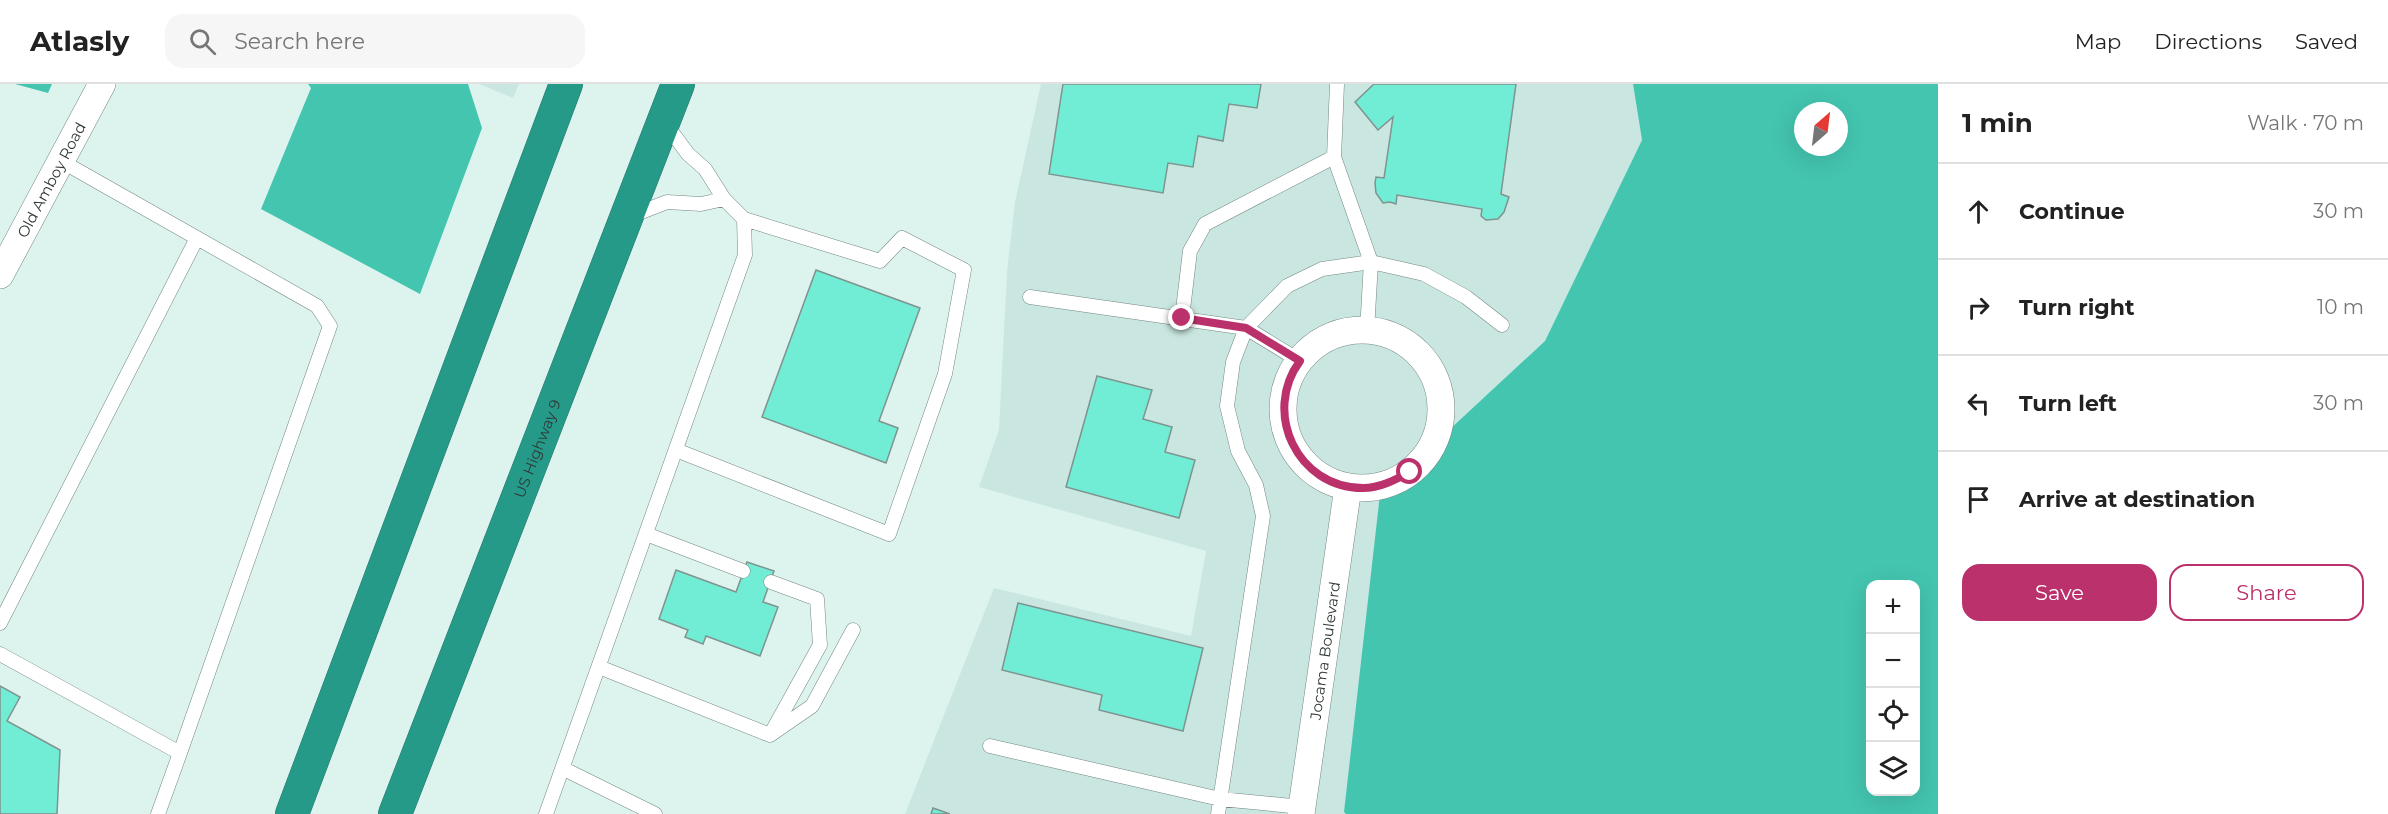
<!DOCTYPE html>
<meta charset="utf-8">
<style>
:root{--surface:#fff;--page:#f6f6f6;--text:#222;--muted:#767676;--line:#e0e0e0;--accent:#bb316b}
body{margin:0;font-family:Montserrat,sans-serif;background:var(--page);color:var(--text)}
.controls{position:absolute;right:18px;bottom:18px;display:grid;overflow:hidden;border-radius:12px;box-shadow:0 6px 24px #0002}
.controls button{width:54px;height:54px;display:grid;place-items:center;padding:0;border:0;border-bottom:2px solid var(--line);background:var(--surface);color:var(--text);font:30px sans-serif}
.compass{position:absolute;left:1794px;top:18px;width:54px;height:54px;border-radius:50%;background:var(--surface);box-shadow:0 6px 24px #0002;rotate:28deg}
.stop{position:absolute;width:18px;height:18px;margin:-14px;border:4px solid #bb316b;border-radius:50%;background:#fff}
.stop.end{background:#bb316b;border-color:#fff;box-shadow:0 2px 6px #0008}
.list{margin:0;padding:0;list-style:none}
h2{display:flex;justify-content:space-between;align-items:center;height:78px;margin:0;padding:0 24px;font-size:26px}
h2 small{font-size:20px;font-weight:400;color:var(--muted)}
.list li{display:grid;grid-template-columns:39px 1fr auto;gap:18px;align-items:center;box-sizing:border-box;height:96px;padding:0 24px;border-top:2px solid var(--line)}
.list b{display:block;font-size:22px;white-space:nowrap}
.list em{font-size:20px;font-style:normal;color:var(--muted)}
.actions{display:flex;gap:12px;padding:18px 24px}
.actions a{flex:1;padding:14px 0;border:2px solid var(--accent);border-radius:18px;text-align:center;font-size:21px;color:var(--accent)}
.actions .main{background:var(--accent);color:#fff}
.icon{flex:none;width:33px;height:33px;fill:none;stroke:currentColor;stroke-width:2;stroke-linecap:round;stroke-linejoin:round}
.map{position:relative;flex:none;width:1938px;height:730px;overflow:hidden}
header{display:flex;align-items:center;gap:36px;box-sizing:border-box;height:84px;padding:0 30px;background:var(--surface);border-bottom:2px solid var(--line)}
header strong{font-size:28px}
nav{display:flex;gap:33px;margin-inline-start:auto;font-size:21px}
.search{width:420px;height:54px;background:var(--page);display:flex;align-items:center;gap:15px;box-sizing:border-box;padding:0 21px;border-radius:18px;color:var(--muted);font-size:22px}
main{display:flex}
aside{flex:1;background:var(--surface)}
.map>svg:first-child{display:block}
.built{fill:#c9e7e0}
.forest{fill:#44c5b0;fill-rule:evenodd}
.building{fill:#71edd6;stroke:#7f938f;stroke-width:1.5}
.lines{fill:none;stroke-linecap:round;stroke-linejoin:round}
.lane-casing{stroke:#738783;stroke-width:15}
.street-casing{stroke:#738783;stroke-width:28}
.highway-casing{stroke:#29786c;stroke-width:34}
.lane{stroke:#fff;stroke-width:14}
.street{stroke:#fff;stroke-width:27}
.highway{stroke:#259a89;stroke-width:33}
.route{stroke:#bb316b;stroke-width:8}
.labels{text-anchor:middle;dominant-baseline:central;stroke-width:4.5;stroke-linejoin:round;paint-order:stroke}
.street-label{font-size:15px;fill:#313937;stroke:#f1fefb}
</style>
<header>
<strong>Atlasly</strong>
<div class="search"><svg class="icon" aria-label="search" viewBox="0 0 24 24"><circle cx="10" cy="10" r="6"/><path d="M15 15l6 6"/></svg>Search here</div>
<nav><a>Map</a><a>Directions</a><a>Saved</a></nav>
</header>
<main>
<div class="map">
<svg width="1938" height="730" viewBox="0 0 1938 730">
<rect width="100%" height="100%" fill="#ddf3ee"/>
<path class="built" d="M479 0H519L513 14Z
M1041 0H1633L1642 56 1545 257 1380 410 1346 730H905L994 504 1191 552 1206 467 979 403 999 346 1007 188 1015 118Z"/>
<path class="forest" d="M15 0H52L48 9Z
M308 0H468L482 44 420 210 261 125 311 4Z
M1633 0H1938V730H1346L1344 728 1380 410 1545 257 1642 56ZM1803 27H1839V63H1803ZM1916 500V708H1870V500Z"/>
<path class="building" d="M1063 0H1261L1257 24 1229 20 1223 57 1198 52 1193 83 1168 79 1163 109 1049 90Z
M1374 0H1516L1501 110 1509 113 1504 128 1498 135 1486 136 1481 132 1482 125 1397 111 1396 120 1390 118 1383 119 1376 109 1375 99 1376 93 1384 94 1393 33 1378 46 1355 18Z
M816 186 920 224 879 337 898 344 886 379 762 333Z
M1097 292 1152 306 1143 335 1172 343 1165 368 1195 376 1179 434 1066 403Z
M747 478 774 487 763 518 778 523 760 572 706 552 703 560 685 553 688 546 659 535 676 486 736 508Z
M1018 519 1203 564 1183 647 1099 626 1102 611 1002 586Z
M0 602 20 613 7 637 60 666 57 730H0Z
M933 724 950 730H931Z"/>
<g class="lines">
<defs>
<path id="lane" d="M1334 73 1337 0
M61 77 317 222 330 242 180 669
M631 132 667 118 701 120 724 115
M1030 213 1246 244 1300 277
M1182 234 1190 167 1205 140 1334 73 1371 178 1367 247
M676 366 889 450 945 290 964 186 902 154 880 177 744 135
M646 450 743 487
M771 498 817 515 820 561 773 646
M0 539 197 154
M0 570 180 669 158 730
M599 583 770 651 812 622 853 546
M990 662 1220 715 1302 723
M564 685 655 730
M546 730 745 171 744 135 724 115 705 85 688 70 665 39
M1218 730 1263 432 1256 401 1238 367 1227 322 1233 278 1246 244 1287 202 1322 185 1371 178 1424 190 1466 213 1502 241"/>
<g id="street">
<path id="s1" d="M0 191 102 0"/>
<circle cx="1362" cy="325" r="79"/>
<path id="s2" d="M1301 730 1348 403"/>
</g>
<g id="highway">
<path d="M292 730 566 0"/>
<path id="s3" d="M395 730 678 0"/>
</g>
</defs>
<use href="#lane" class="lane-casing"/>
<use href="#street" class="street-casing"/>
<use href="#highway" class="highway-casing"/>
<use href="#lane" class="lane"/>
<use href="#street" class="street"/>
<use href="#highway" class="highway"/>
</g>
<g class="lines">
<path class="route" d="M1182 234 1246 244 1300 277C1262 328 1297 404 1363 404 1380 404 1395 396 1410 388"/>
</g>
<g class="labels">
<g class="street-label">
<text stroke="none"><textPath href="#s1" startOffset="108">Old Amboy Road</textPath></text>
<text stroke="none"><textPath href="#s3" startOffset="392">US Highway 9</textPath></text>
<text stroke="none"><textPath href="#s2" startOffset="165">Jocama Boulevard</textPath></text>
</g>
</g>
</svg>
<div class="controls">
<button>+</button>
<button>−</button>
<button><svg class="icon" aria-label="locate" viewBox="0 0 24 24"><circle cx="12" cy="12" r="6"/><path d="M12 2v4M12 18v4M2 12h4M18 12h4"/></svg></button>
<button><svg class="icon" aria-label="layers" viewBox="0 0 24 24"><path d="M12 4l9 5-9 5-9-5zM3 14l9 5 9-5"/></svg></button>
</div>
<svg class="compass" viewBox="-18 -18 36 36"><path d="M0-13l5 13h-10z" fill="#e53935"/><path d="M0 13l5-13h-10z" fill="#767676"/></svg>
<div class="stop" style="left:1410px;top:388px"></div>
<div class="stop end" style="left:1182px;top:234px"></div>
</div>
<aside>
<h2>1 min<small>Walk · 70 m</small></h2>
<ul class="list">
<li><svg class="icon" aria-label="ahead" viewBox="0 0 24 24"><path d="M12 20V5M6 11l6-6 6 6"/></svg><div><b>Continue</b></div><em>30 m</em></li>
<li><svg class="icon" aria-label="right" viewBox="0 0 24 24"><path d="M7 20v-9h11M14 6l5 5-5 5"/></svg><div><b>Turn right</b></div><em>10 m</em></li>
<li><svg class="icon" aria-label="left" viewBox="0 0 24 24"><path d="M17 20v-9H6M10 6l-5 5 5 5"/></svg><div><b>Turn left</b></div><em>30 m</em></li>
<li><svg class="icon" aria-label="arrive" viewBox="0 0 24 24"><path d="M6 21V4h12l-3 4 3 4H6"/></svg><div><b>Arrive at destination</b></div></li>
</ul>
<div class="actions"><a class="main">Save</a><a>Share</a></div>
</aside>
</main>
